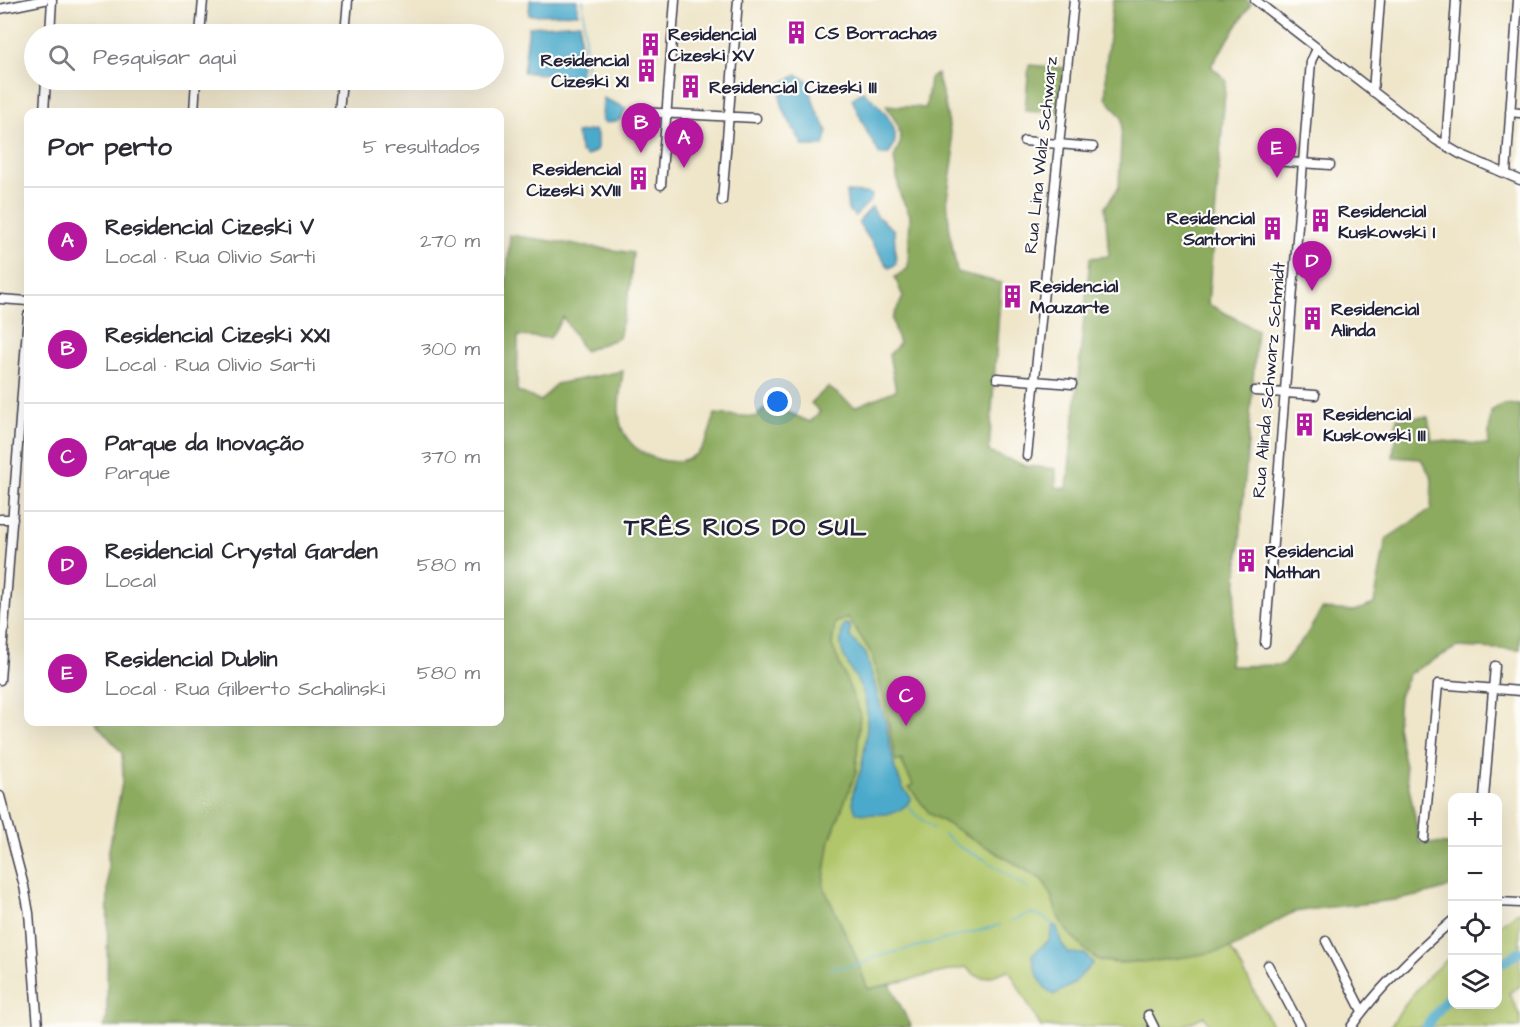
<!DOCTYPE html>
<html lang="pt">
<meta charset="utf-8">
<style>
:root{--surface:#fff;--page:#f7f7f7;--text:#2b2b33;--muted:#7c7c81;--line:#e1e1e2;--accent:#b5179e}
body{margin:0;font-family:"Architects Daughter",sans-serif;background:var(--page);color:var(--text)}
.controls{position:absolute;right:18px;bottom:18px;display:grid;overflow:hidden;border-radius:12px;box-shadow:0 6px 24px #0002}
.controls button{width:54px;height:54px;display:grid;place-items:center;padding:0;border:0;border-bottom:2px solid var(--line);background:var(--surface);color:var(--text);font:30px sans-serif}
.you{position:absolute;left:778px;top:402px;width:21px;height:21px;margin:-15px;border:4px solid #fff;border-radius:50%;background:#1a73e8;box-shadow:0 0 0 9px #1a73e833}
.badge{display:grid;place-items:center;width:39px;height:39px;border-radius:50%;background:var(--accent);color:#fff;font-size:20px;font-weight:700}
.pin{position:absolute;translate:-50% -50px;filter:drop-shadow(0 2px 3px #0008)}
.pin::after{content:'';position:absolute;top:32px;width:21px;height:18px;background:inherit;clip-path:polygon(0 0,100% 0,50% 100%)}
.list{margin:0;padding:0;list-style:none}
h2{display:flex;justify-content:space-between;align-items:center;height:78px;margin:0;padding:0 24px;font-size:26px}
h2 small{font-size:20px;font-weight:400;color:var(--muted)}
.list li{display:grid;grid-template-columns:39px 1fr auto;gap:18px;align-items:center;box-sizing:border-box;height:108px;padding:0 24px;border-top:2px solid var(--line)}
.list b{display:block;font-size:22px;white-space:nowrap}
.list p{margin:0;font-size:20px;white-space:nowrap;color:var(--muted)}
.list em{font-size:20px;font-style:normal;color:var(--muted)}
.icon{flex:none;width:33px;height:33px;fill:none;stroke:currentColor;stroke-width:2;stroke-linecap:round;stroke-linejoin:round}
.map{position:relative;flex:none;width:1520px;height:1027px;overflow:hidden}
.search{position:absolute;background:var(--surface);box-shadow:0 6px 24px #0002;left:24px;top:24px;width:480px;height:66px;display:flex;align-items:center;gap:15px;box-sizing:border-box;padding:0 21px;border-radius:33px;color:var(--muted);font-size:22px}
.panel{position:absolute;background:var(--surface);box-shadow:0 6px 24px #0002;left:24px;top:108px;width:480px;height:618px;border-radius:12px}
.map>svg:first-child{display:block}
.green{fill:#b1c66a;stroke:#6a7452;stroke-width:1.5}
.forest{fill:#8cab5e;stroke:#57664c;stroke-width:1.5}
.water{fill:#4caacb;stroke:#376683;stroke-width:1.5}
.lines{fill:none;stroke-linecap:round;stroke-linejoin:round}
.stream{stroke:#4caacb;stroke-width:1.5}
.river{stroke:#4caacb;stroke-width:10}
.minor-casing{stroke:#413f50;stroke-width:11}
.minor{stroke:#fff;stroke-width:8}
.labels{text-anchor:middle;dominant-baseline:central;stroke-width:4.5;stroke-linejoin:round;paint-order:stroke}
.poi-label{font-size:18px;font-weight:bold;fill:#22223b;stroke:#fdfcf7;text-anchor:start}
.street-label{font-size:18px;fill:#22223b;stroke:#fdfcf7}
.district-label{font-size:24px;font-weight:bold;letter-spacing:1.5px;fill:#22223b;stroke:#fdfcf7}
</style>
<div class="map">
<svg width="1520" height="1027" viewBox="0 0 1520 1027">
<rect width="100%" height="100%" fill="#fdfcf7"/>
<filter id="ink" filterUnits="userSpaceOnUse"><feTurbulence type="fractalNoise" baseFrequency=".0167" numOctaves="2"/><feDisplacementMap in="SourceGraphic" scale="12" xChannelSelector="R" yChannelSelector="G"/><feConvolveMatrix kernelMatrix="1 2 1 2 8 2 1 2 1" color-interpolation-filters="sRGB"/></filter>
<filter id="wash" filterUnits="userSpaceOnUse"><feTurbulence type="fractalNoise" baseFrequency=".008" numOctaves="4" result="noise"/><feDisplacementMap in="SourceGraphic" scale="24" xChannelSelector="R" yChannelSelector="G"/><feGaussianBlur stdDeviation="1.35" result="paint"/><feColorMatrix in="noise" values="0 0 0 0 0 0 0 0 0 0 0 0 0 0 0 0 0 1.4 0 .05"/><feComposite in="paint" operator="in"/></filter>
<g filter="url(#wash)">
<rect width="100%" height="100%" fill="#efe6ca"/>
<path class="green" d="M707 452 1209 917 1237 959 1273 1027H1210L1204 1016 1182 1027H1041L1009 970C990 975 983 986 966 967L868 989 757 922Z
M1520 911V986L1509 993 1520 1016V1027H1390C1407 1001 1426 974 1452 956V1004H1498V926Z"/>
<path class="forest" d="M1113 0H1247L1251 4 1211 66 1226 80 1208 304 1257 330 1230 666 1282 665 1307 634 1322 609 1355 611 1374 604 1386 539 1431 509 1432 478 1421 459 1393 457 1397 418 1428 417 1432 440 1488 445 1491 411 1503 404 1520 405V650L1457 647 1410 673 1399 696 1397 726 1420 843 1452 844V886C1403 905 1348 902 1296 912 1281 915 1256 936 1241 944 1220 955 1116 969 1097 959 1086 952 1065 931 1060 920 1053 906 1052 891 1041 879L930 814 909 787 913 785 901 760 896 762 883 696 872 654 848 617 835 623 832 645 860 713 856 772 830 840 823 886 852 947 868 989 890 984 911 1027H103L107 1017 108 855 123 778 122 753 95 722H500V289H506L510 235 633 253 630 287 619 338 584 351 563 317 550 338 518 336 517 391 541 401 556 384 623 371C621 390 615 414 623 431 635 456 671 470 695 455 707 447 711 426 715 414L756 417 769 404 810 422 820 412 811 403 828 387 855 407 896 390 889 355 899 344 892 319 903 297 895 277 908 268 910 215 900 195 894 158 901 141 898 125 886 105 926 108 930 78 937 74 945 104 954 154 947 199 950 234 957 272 1001 283 989 452 1026 466 1056 469V487L1067 489 1090 258 1109 256 1105 207 1119 187 1122 118 1106 98V64Z
M1029 65 1064 68 1058 113 1025 111Z"/>
<path class="water" d="M530 0H577L578 14 529 15Z
M580 23 581 78 523 72 529 27Z
M797 75 807 80 816 110 827 130 826 140 823 146H803C794 127 774 104 782 83Z
M863 91C875 102 898 122 895 140 895 144 891 150 889 154L880 155 867 132 852 99Z
M603 98 626 108 620 120 605 123 602 120Z
M594 130 597 134V150L587 156 581 152 576 133Z
M846 192 868 193 872 195 871 200 855 216 848 210Z
M872 207 877 216 894 230 896 264 889 268 858 222Z
M844 624 850 625V637L866 654 885 720 895 769 903 788 911 798C901 818 875 815 856 813 848 792 856 788 861 769 865 752 869 721 866 704 861 672 831 659 844 624Z
M1053 925 1057 927 1061 942 1068 953 1085 954 1093 963 1072 985 1054 995C1041 988 1034 969 1032 955L1049 940Z"/>
<g class="lines">
<path class="stream" d="M583 0 587 79
M908 805 915 814 934 829
M944 835 961 848 986 860 1028 889
M1011 921C1031 912 1036 910 1053 925
M830 968 859 965 873 958 1000 925
M0 1026 1 1027"/>
<path class="river" d="M1498 965 1520 952
M1426 1027 1452 992"/>
</g>
</g>
<g filter="url(#ink)">
<g class="lines">
<defs>
<path id="minor" d="M1255 0 1436 140 1460 154 1520 180
M0 9 44 0
M50 34 52 0
M200 34 203 0
M345 34 348 0
M1373 92 1380 0
M44 112 46 80
M194 112 196 80
M339 112 342 80
M639 112 756 118
M1510 112 1520 113
M1024 141 1093 147
M1446 146 1456 0
M1273 161 1330 165
M1506 174 1518 0
M661 185 675 0
M722 201 738 0
M0 299 28 301
M997 378 1072 384
M1255 391 1315 395
M1027 456 1074 0
M0 519H13
M1265 643 1311 61 1317 49
M0 680 28 315
M0 796 24 886 29 913 38 1027
M1484 798 1495 666
M1424 838 1438 684 1520 691
M1498 902 1520 903
M1326 941 1362 1011
M1268 965 1301 1027
M1148 1015 1154 1027
M1351 1027C1379 987 1416 952 1452 921"/>
</defs>
<use href="#minor" class="minor-casing"/>
<use href="#minor" class="minor"/>
</g>
</g>
<defs>
<symbol id="building-bare" viewBox="-9 -9 18 18"><path d="M-4-6H4V6H1V3H-1V6H-4ZM-2.5-4.3h1.7v1.8h-1.7ZM.8-4.3h1.7v1.8H.8ZM-2.5-1h1.7V.8h-1.7ZM.8-1h1.7V.8H.8Z" fill="#b5179e" stroke="#fdfcf7" stroke-width="2.5" paint-order="stroke"/></symbol>
</defs>
<g fill-rule="evenodd">
<use href="#building-bare" x="780" y="16" width="33" height="33"/>
<use href="#building-bare" x="634" y="28" width="33" height="33"/>
<use href="#building-bare" x="630" y="54" width="33" height="33"/>
<use href="#building-bare" x="674" y="70" width="33" height="33"/>
<use href="#building-bare" x="622" y="162" width="33" height="33"/>
<use href="#building-bare" x="1304" y="204" width="33" height="33"/>
<use href="#building-bare" x="1256" y="212" width="33" height="33"/>
<use href="#building-bare" x="996" y="280" width="33" height="33"/>
<use href="#building-bare" x="1296" y="302" width="33" height="33"/>
<use href="#building-bare" x="1288" y="408" width="33" height="33"/>
<use href="#building-bare" x="1230" y="544" width="33" height="33"/>
</g>
<g class="labels">
<g class="poi-label">
<text x="815" y="33">CS Borrachas</text>
<text x="668" y="34">Residencial<tspan x="668" dy="21">Cizeski XV</tspan></text>
<text x="629" y="60" text-anchor="end">Residencial<tspan x="629" dy="21">Cizeski XI</tspan></text>
<text x="709" y="87">Residencial Cizeski III</text>
<text x="621" y="169" text-anchor="end">Residencial<tspan x="621" dy="21">Cizeski XVIII</tspan></text>
<text x="1338" y="211">Residencial<tspan x="1338" dy="21">Kuskowski I</tspan></text>
<text x="1255" y="218" text-anchor="end">Residencial<tspan x="1255" dy="21">Santorini</tspan></text>
<text x="1030" y="286">Residencial<tspan x="1030" dy="21">Mouzarte</tspan></text>
<text x="1331" y="309">Residencial<tspan x="1331" dy="21">Alinda</tspan></text>
<text x="1323" y="414">Residencial<tspan x="1323" dy="21">Kuskowski III</tspan></text>
<text x="1265" y="551">Residencial<tspan x="1265" dy="21">Nathan</tspan></text>
</g>
<g class="street-label">
<text transform="translate(1041 155) rotate(-84)">Rua Lina Walz Schwarz</text>
<text transform="translate(1269 380) rotate(-85)">Rua Alinda Schwarz Schmidt</text>
</g>
<g class="district-label">
<text x="746" y="528">TRÊS RIOS DO SUL</text>
</g>
</g>
</svg>
<div class="controls">
<button>+</button>
<button>−</button>
<button><svg class="icon" aria-label="locate" viewBox="0 0 24 24"><circle cx="12" cy="12" r="6"/><path d="M12 2v4M12 18v4M2 12h4M18 12h4"/></svg></button>
<button><svg class="icon" aria-label="layers" viewBox="0 0 24 24"><path d="M12 4l9 5-9 5-9-5zM3 14l9 5 9-5"/></svg></button>
</div>
<div class="you"></div>
<div class="pin badge" style="left:684px;top:168px">A</div>
<div class="pin badge" style="left:641px;top:153px">B</div>
<div class="pin badge" style="left:906px;top:726px">C</div>
<div class="pin badge" style="left:1312px;top:291px">D</div>
<div class="pin badge" style="left:1277px;top:178px">E</div>
<div class="search"><svg class="icon" aria-label="search" viewBox="0 0 24 24"><circle cx="10" cy="10" r="6"/><path d="M15 15l6 6"/></svg>Pesquisar aqui</div>
<section class="panel">
<h2>Por perto<small>5 resultados</small></h2>
<ul class="list">
<li><span class="badge">A</span><div><b>Residencial Cizeski V</b><p>Local · Rua Olivio Sarti</p></div><em>270 m</em></li>
<li><span class="badge">B</span><div><b>Residencial Cizeski XXI</b><p>Local · Rua Olivio Sarti</p></div><em>300 m</em></li>
<li><span class="badge">C</span><div><b>Parque da Inovação</b><p>Parque</p></div><em>370 m</em></li>
<li><span class="badge">D</span><div><b>Residencial Crystal Garden</b><p>Local</p></div><em>580 m</em></li>
<li><span class="badge">E</span><div><b>Residencial Dublin</b><p>Local · Rua Gilberto Schalinski</p></div><em>580 m</em></li>
</ul>
</section>
</div>
